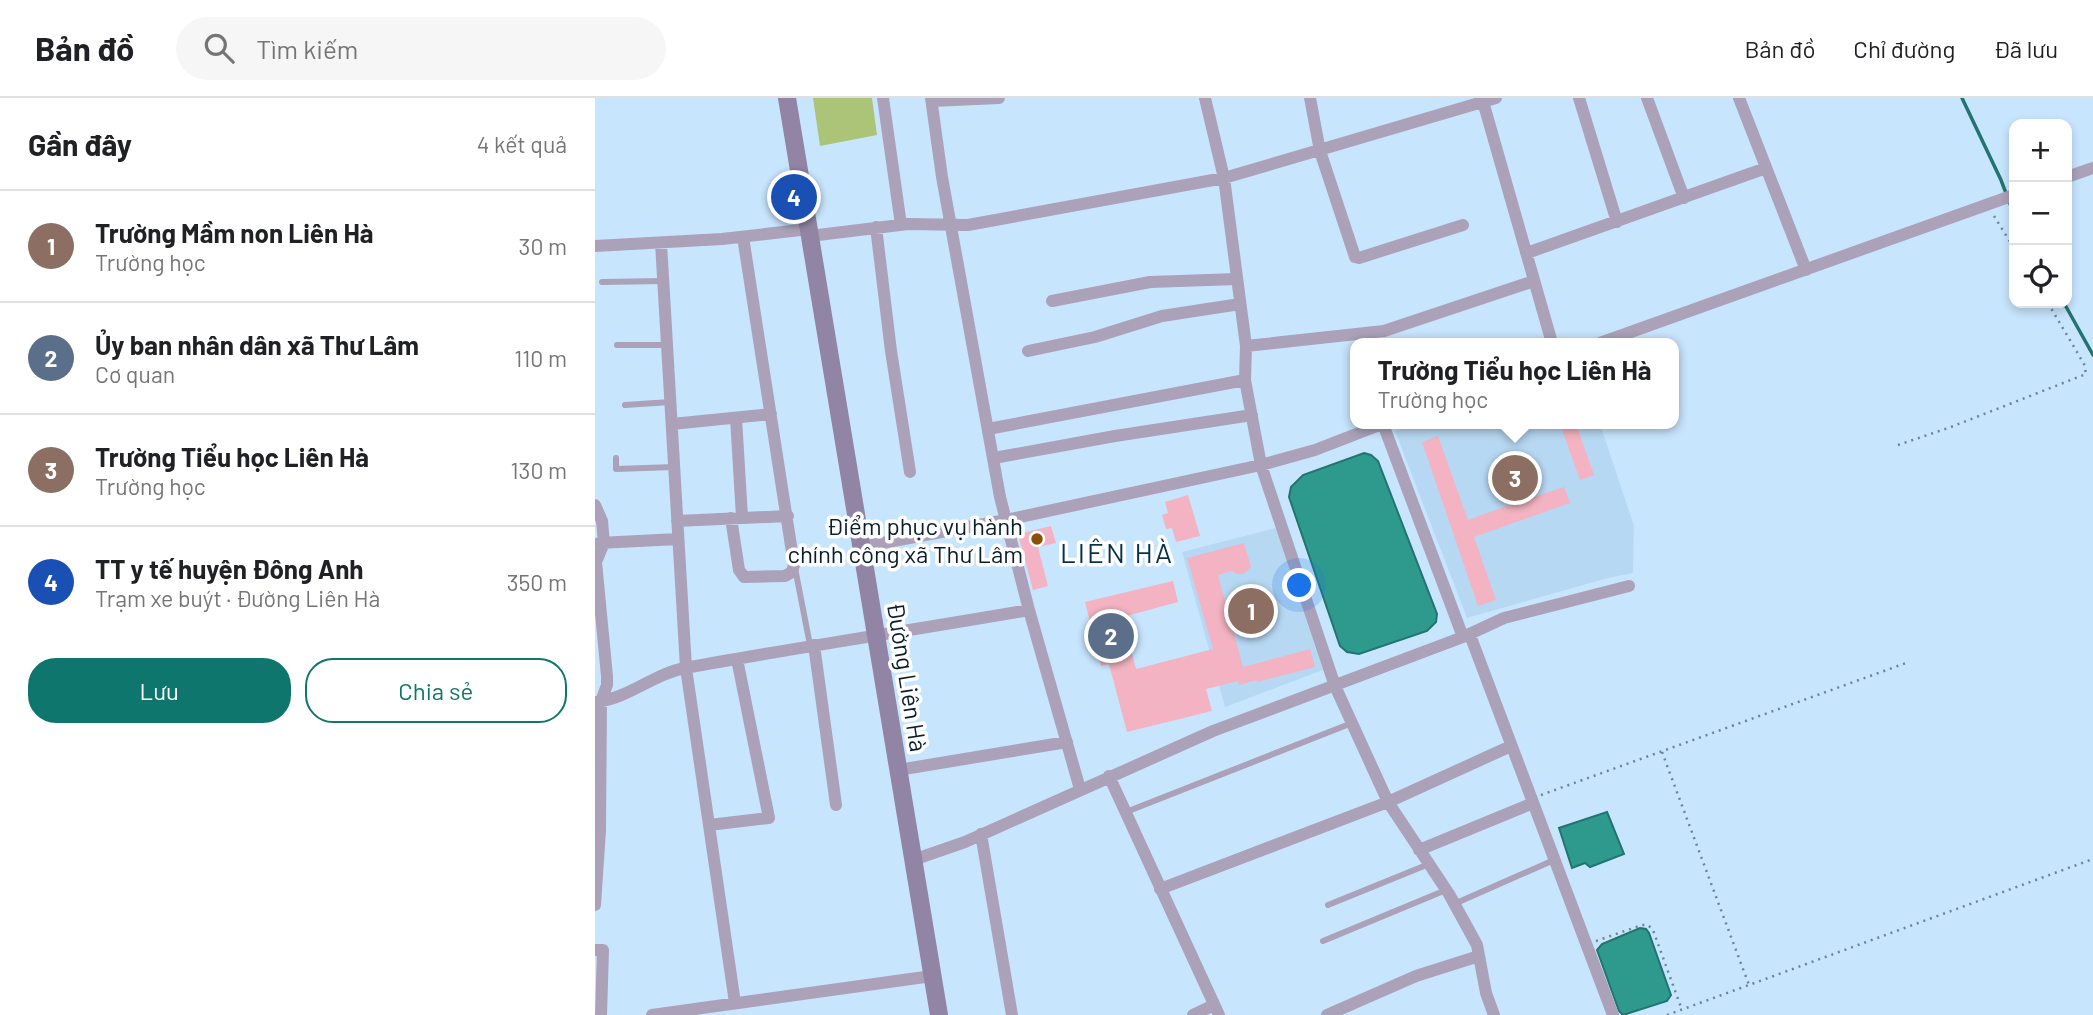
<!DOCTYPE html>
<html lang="vi">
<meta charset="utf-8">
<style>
:root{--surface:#fff;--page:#f6f6f6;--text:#202124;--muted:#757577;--line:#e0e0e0;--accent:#0f766e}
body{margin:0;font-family:Barlow,sans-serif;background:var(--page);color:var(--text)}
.controls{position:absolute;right:21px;top:21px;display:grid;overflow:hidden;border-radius:14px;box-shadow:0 4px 10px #0003}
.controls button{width:63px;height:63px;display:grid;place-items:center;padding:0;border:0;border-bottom:2px solid var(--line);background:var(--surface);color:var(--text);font:35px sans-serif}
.you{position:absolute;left:705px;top:488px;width:24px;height:24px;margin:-18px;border:5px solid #fff;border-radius:50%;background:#1a73e8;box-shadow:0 0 0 10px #1a73e833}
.badge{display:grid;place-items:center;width:46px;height:46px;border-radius:50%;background:var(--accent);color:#fff;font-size:23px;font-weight:700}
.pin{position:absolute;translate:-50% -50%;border:4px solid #fff;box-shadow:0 2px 7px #0006}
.popup{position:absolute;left:755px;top:240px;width:329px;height:91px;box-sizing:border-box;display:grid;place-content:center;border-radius:14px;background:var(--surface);filter:drop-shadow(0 2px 5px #0005);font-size:23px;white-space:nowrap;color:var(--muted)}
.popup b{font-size:26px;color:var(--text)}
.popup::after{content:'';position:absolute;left:50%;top:100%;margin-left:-14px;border:14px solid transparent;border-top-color:var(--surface)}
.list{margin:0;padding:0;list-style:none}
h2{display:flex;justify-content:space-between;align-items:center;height:91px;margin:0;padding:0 28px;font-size:30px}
h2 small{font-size:23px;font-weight:400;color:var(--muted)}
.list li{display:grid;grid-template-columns:46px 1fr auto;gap:21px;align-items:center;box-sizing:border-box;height:112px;padding:0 28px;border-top:2px solid var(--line)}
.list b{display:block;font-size:26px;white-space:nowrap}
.list p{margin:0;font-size:23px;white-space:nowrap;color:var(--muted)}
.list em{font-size:23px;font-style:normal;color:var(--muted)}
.actions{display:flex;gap:14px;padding:21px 28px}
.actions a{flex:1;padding:16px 0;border:2px solid var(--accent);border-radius:28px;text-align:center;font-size:24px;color:var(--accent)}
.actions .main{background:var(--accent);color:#fff}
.icon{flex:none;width:38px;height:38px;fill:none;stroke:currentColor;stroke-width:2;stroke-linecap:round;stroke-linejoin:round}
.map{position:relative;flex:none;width:1498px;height:917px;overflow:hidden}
header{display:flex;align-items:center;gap:42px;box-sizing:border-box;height:98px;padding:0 35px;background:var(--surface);border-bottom:2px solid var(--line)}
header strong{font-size:33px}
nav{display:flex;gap:38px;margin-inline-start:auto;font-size:24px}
.search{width:490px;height:63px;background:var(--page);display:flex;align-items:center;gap:18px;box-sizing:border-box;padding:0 24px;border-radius:38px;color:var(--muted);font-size:26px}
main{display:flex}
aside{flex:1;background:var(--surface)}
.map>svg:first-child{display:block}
.built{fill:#b7d8f3}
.green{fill:#acc477}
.water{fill:#2e9a8d;stroke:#237470;stroke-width:2}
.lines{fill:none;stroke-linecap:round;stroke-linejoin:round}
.stream{stroke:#237470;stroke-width:3.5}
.building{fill:#f3b3c2}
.path{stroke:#6b8497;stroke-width:2.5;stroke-dasharray:2 5;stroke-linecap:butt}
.service{stroke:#aba2b9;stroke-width:6}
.minor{stroke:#aba2b9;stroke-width:12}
.secondary{stroke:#9184a5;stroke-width:18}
.poi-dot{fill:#8a5008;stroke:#fff;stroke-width:2.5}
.labels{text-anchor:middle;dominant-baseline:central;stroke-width:7;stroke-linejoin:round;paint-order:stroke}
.poi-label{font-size:24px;fill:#091d2b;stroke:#fff;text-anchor:end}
.street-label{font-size:24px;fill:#091d2b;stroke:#fff}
.quarter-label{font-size:28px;letter-spacing:2px;fill:#0a2f48;stroke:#fff}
</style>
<header>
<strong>Bản đồ</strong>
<div class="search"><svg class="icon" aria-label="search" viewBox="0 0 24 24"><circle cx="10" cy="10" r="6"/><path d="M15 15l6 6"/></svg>Tìm kiếm</div>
<nav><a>Bản đồ</a><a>Chỉ đường</a><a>Đã lưu</a></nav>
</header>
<main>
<aside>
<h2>Gần đây<small>4 kết quả</small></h2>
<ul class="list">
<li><span class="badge" style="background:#8d6e63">1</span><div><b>Trường Mầm non Liên Hà</b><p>Trường học</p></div><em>30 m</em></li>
<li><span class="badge" style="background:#5c6f8a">2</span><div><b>Ủy ban nhân dân xã Thư Lâm</b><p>Cơ quan</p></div><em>110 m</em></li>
<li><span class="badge" style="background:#8d6e63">3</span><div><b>Trường Tiểu học Liên Hà</b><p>Trường học</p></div><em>130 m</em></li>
<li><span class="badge" style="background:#1a4fb4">4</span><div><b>TT y tế huyện Đông Anh</b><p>Trạm xe buýt · Đường Liên Hà</p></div><em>350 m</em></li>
</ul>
<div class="actions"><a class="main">Lưu</a><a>Chia sẻ</a></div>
</aside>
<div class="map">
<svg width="1498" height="917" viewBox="0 0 1498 917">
<rect width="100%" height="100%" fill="#c8e5fe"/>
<path class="built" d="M821 326H1005L1039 428 1038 475 1013 480 872 520 800 333Z
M681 430 728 572 630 609 587 454Z"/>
<path class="green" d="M218 0H277L282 37 225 48Z"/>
<path class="water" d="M769 355 776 357 783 363 842 516 841 524 832 533 764 556 752 554 745 548 694 399 696 389 708 377Z
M1012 714 1029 756 995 769 990 765 977 770 964 730Z
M1045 830 1051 831 1054 835 1076 897 1072 903 1028 917 1024 913 1002 852 1007 846Z"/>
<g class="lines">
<path class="stream" d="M1367 0 1406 82 1419 116
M1469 205 1498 257"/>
</g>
<path class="building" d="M965 326H981L999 377 985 382Z
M843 338 873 422 917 406 916 404 938 396 939 399 969 389 975 405 879 439 901 502 883 508 827 344Z
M593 397 605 438 581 444 577 430 571 431 567 417 573 415 570 404Z
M456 428 461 445 443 449 453 488 438 492 423 436Z
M649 445 656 469 648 476H641L637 473 623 477 648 569 715 551 720 569 662 584V582L644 587 643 583 611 591 617 613 532 634 514 566 506 568 490 504 578 483 583 504 528 519 541 571 618 551 592 460Z"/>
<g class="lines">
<path class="path" d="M1399 118 1419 150
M1303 347 1356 329 1491 276 1489 266 1453 205
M1067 654 1154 887
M946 697 1311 565
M1001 843 1047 827H1053L1058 832 1087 912
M1072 917 1498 761"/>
<path class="service" d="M7 184 69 183
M22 247H72
M30 307 76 304
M21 360V371L79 369
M200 470 215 547
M531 714 757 625
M859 806 959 762
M733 807 834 766
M728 843 851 792"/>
<path class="minor" d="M288 0 306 127
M336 0 347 79 405 399 434 512 485 691
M610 0 629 80 651 248 650 282 666 367 740 588 793 704 854 796 882 847 891 895 899 917
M715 0 725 53 760 159 764 160 868 127
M887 0 957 245
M984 0 1022 124
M1052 0 1089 100
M1144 0 1211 172
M337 3 404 0
M1472 79 1498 70
M281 129 296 253 315 374
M215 138 313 126 373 127 629 80 901 0
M66 145 91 570 140 905
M0 148 127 141 214 131
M932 155 1171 70
M457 203 555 184 642 181
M1005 245 1419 97
M651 248 789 233 939 183
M433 253 500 239 567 218 645 206
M141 320 147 419
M77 326 176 316
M788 326 868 539
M393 331 650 282
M399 360 520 338 657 317
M0 407 7 423 9 445 1 464 12 578V587L6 603 5 732 0 807
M136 420 144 472 149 479 190 478 197 474 199 467 148 139
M82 423 193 418
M4 445 83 441
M266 449 411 422 666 367 720 352 787 326
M875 537 1018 917
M219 547 241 707
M0 604C33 601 58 576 90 570 204 549 319 532 434 512
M303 672 472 644
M514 678 624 917
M114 727 174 720 142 561
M386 736 417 917
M824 752 938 705
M318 762 370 744 618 633 868 539 909 520 1034 488
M565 791 793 704 916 648
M0 852H8L6 917
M57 917 337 878
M598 917 619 907
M732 917 821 878 884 858"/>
<path class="secondary" d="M192 0 344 917"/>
</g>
<circle class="poi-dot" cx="442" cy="441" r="7"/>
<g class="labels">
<g class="poi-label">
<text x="428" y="427">Điểm phục vụ hành<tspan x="428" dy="28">chính công xã Thư Lâm</tspan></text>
</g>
<g class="street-label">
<text transform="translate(313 579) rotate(81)">Đường Liên Hà</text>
</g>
<g class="quarter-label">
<text x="522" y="454">LIÊN HÀ</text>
</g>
</g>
</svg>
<div class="controls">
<button>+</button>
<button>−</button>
<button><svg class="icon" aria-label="locate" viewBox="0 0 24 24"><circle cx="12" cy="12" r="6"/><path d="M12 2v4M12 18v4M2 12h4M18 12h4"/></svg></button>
</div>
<div class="you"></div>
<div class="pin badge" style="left:656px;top:513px;background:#8d6e63">1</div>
<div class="pin badge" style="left:516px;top:538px;background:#5c6f8a">2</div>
<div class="pin badge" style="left:920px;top:380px;background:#8d6e63">3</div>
<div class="popup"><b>Trường Tiểu học Liên Hà</b>Trường học</div>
<div class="pin badge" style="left:199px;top:99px;background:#1a4fb4">4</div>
</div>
</main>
